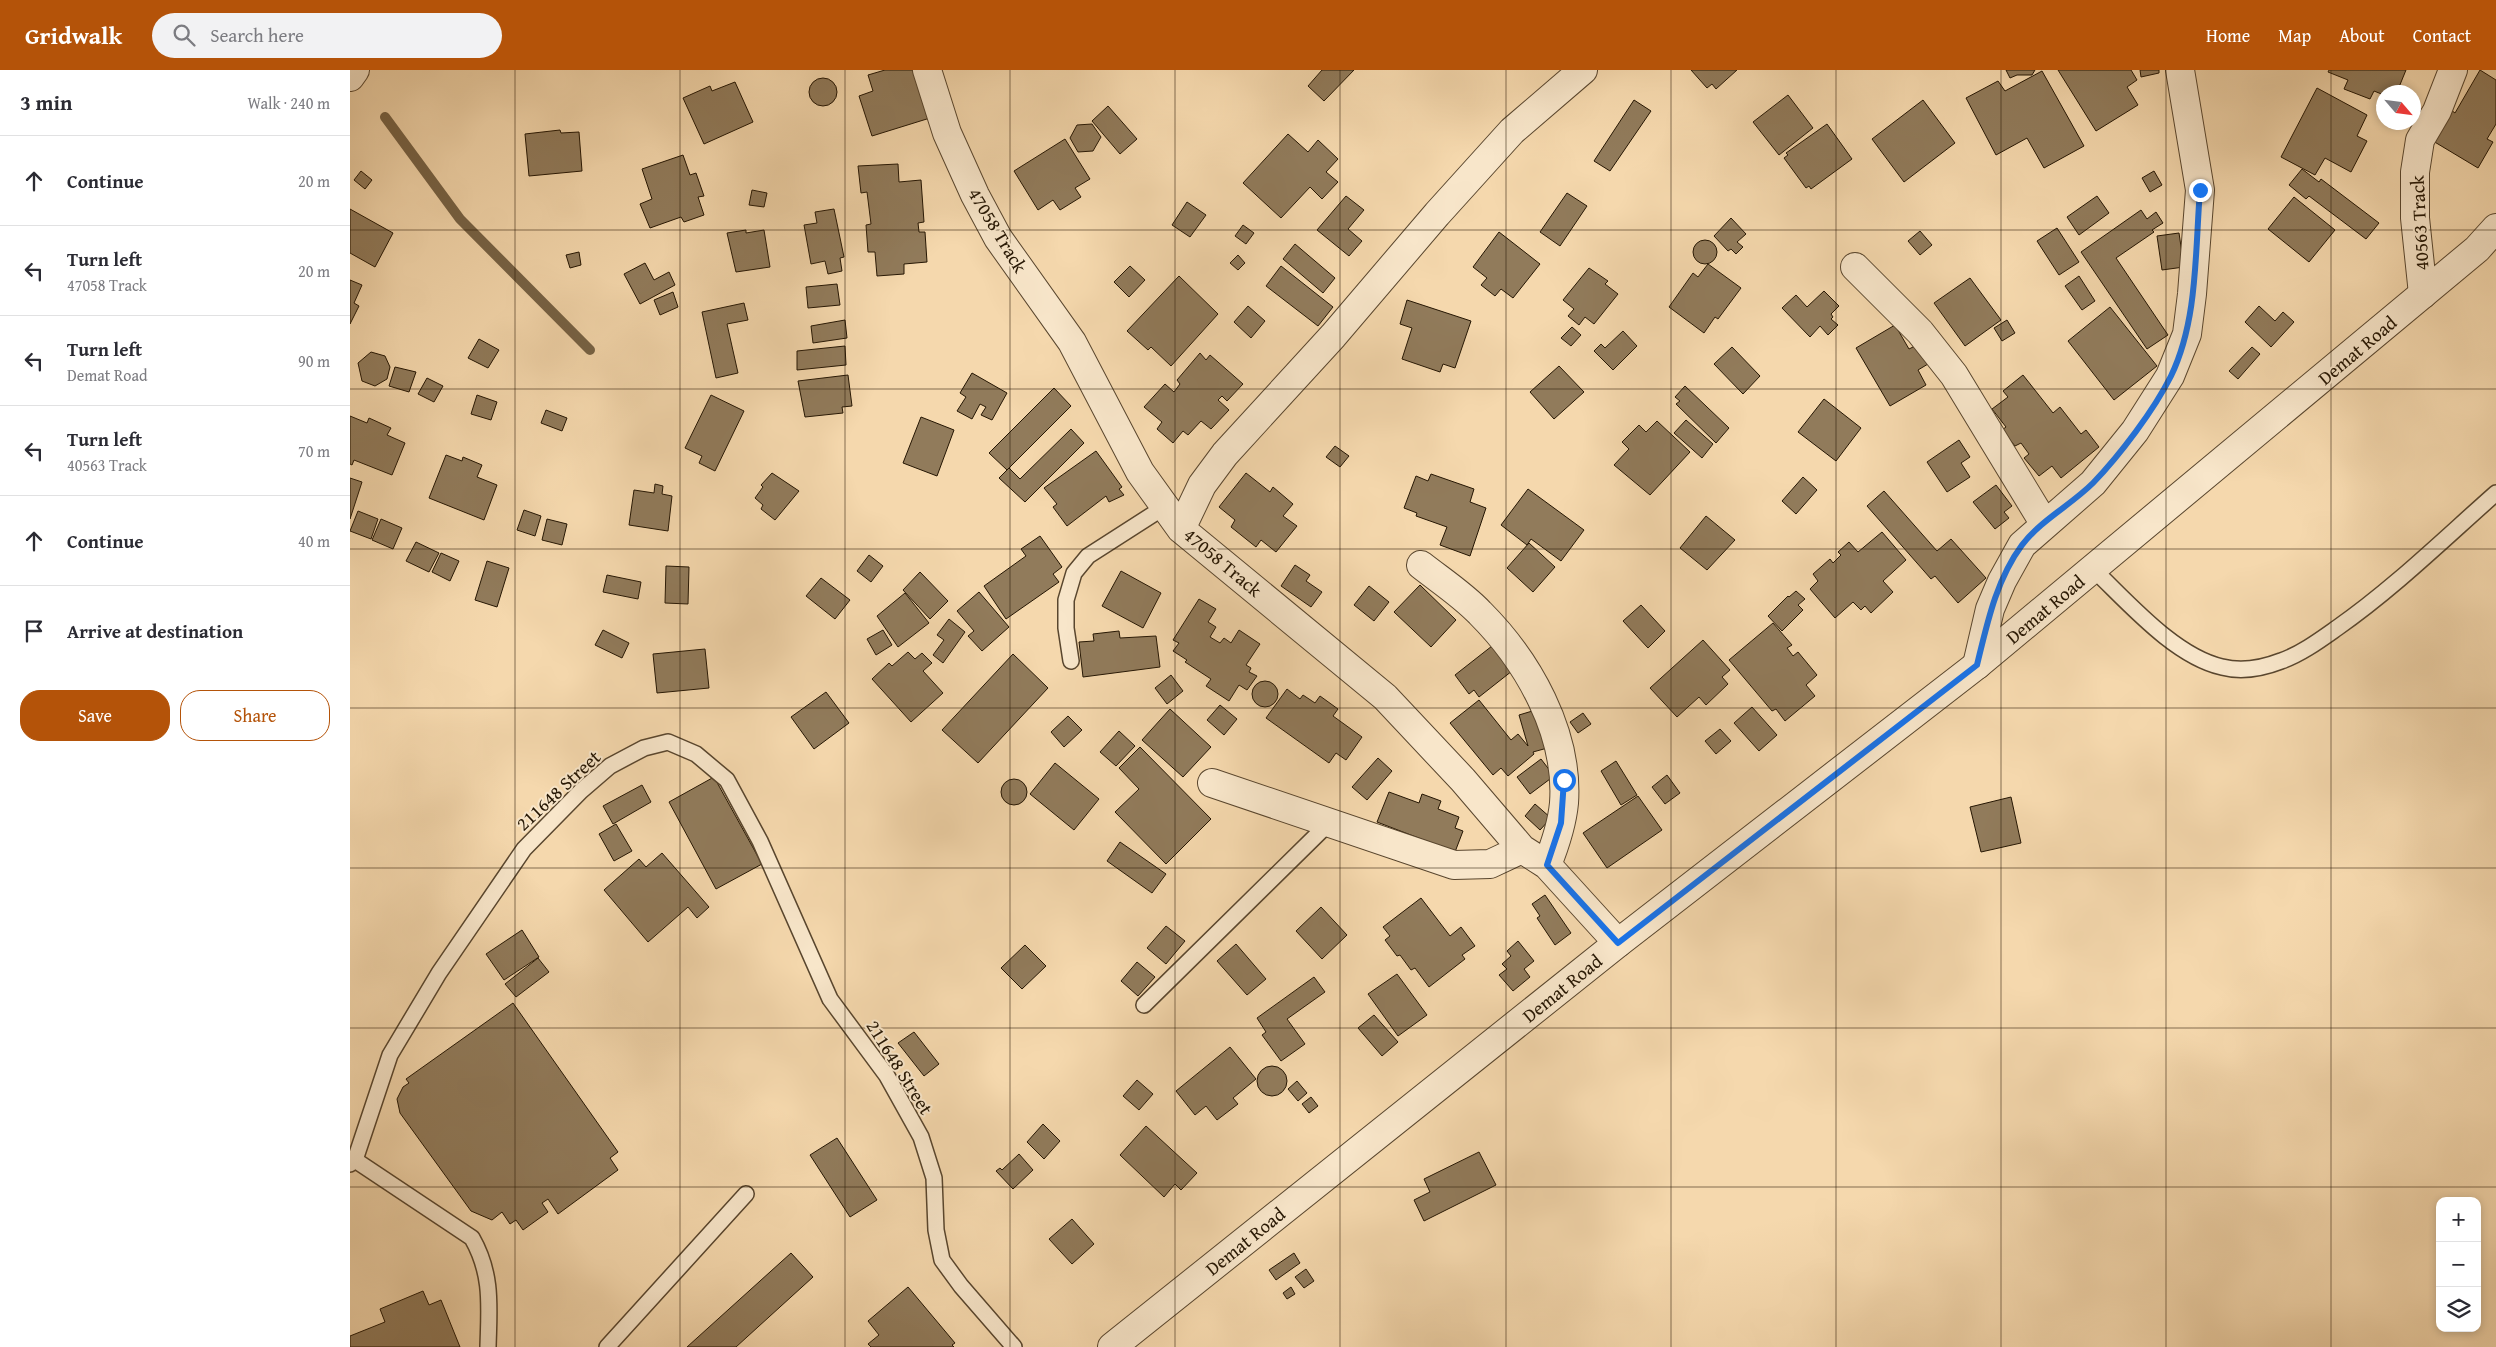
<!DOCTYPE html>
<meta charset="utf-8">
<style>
:root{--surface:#fff;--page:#f2f2f3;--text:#2b2b33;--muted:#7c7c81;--line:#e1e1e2;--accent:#b45309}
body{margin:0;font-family:"Gentium Book Plus",serif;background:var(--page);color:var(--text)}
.controls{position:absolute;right:15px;bottom:15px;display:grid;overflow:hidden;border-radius:10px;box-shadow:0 2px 8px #0003}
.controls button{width:45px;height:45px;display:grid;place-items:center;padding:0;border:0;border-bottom:1px solid var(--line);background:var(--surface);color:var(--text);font:25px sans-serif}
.compass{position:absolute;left:2026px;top:15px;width:45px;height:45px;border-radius:50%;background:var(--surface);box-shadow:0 2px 8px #0003;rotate:118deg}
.stop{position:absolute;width:15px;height:15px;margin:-11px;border:4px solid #1a73e8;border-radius:50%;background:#fff}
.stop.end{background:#1a73e8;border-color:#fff;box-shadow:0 1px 5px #0008}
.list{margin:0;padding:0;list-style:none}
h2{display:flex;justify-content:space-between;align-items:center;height:65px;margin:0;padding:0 20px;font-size:21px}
h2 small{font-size:16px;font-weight:400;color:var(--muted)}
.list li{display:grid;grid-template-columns:32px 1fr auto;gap:15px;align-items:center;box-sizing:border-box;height:90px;padding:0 20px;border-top:1px solid var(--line)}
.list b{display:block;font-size:19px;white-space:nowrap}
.list p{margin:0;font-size:16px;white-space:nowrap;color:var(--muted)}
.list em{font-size:16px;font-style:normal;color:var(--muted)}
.actions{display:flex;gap:10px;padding:15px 20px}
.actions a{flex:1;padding:11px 0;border:1px solid var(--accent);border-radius:20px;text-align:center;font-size:18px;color:var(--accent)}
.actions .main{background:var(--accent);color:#fff}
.icon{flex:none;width:28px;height:28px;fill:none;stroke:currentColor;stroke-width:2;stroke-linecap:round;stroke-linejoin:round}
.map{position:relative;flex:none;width:2146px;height:1277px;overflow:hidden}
header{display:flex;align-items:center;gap:30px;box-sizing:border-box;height:70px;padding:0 25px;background:var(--accent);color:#fff}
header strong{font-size:24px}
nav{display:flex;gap:28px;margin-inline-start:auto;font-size:18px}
.search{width:350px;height:45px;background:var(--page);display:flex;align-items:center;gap:12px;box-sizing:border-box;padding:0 18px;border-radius:28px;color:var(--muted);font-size:19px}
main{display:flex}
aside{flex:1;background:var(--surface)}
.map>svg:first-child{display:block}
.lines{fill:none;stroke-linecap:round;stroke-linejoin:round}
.stream{stroke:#776346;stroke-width:10}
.building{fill:#917b5b;stroke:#251603}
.service-casing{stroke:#59462e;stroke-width:18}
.minor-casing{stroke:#59462e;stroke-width:30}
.tertiary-casing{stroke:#59462e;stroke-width:30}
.service{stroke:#f8e6ca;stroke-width:15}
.minor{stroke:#f8e6ca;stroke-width:28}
.tertiary{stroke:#f8e6ca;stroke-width:28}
.route{stroke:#1a73e8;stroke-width:6}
.grid{fill:none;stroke:#251603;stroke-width:1;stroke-opacity:0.55}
.labels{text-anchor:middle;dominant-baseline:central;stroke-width:4;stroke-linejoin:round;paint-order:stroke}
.street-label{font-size:19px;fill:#251603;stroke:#f8e6ca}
</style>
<header>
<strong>Gridwalk</strong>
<div class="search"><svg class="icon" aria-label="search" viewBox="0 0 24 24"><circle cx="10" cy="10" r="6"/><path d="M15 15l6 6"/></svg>Search here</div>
<nav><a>Home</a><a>Map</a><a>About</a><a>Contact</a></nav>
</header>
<main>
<aside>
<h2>3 min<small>Walk · 240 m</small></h2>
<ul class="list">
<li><svg class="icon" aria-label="ahead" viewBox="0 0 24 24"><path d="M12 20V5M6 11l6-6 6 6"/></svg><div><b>Continue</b></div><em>20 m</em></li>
<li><svg class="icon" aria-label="left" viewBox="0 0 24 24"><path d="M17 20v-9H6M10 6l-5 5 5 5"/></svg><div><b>Turn left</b><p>47058 Track</p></div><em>20 m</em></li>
<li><svg class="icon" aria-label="left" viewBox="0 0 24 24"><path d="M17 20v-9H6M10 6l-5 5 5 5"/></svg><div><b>Turn left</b><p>Demat Road</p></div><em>90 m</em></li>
<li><svg class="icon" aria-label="left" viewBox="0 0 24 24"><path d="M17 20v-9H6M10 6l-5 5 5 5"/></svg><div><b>Turn left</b><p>40563 Track</p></div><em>70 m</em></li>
<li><svg class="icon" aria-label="ahead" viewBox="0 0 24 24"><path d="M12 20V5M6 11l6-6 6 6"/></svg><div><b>Continue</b></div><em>40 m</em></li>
<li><svg class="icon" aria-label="arrive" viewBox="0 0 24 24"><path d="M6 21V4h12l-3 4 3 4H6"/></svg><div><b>Arrive at destination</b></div></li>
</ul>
<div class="actions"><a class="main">Save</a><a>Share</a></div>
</aside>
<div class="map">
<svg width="2146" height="1277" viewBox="0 0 2146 1277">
<rect width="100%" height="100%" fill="#f5d8ad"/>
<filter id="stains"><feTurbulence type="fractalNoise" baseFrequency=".004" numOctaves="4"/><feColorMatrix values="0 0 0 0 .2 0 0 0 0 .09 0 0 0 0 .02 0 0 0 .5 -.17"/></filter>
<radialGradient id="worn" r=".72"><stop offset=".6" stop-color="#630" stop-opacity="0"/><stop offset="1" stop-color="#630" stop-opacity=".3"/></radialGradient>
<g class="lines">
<path class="stream" d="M35 47 110 149 240 280"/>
</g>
<path class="building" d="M535 0H564L580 48 522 66 509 26 523 21 518 5Z
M972 0H1004L974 31 958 16Z
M1341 0H1387L1366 19 1362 14 1357 18Z
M1656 0H1685L1682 5H1667L1660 8Z
M1708 0H1781L1787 10 1777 17 1788 35 1746 61Z
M1790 0H1809V3L1791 7Z
M1979 0H2056L2047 22H2034V25L2024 21 2020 29 1994 19 1998 10 1978 2Z
M2130 0 2146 10V54L2137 69 2143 72 2128 98 2083 71 2101 40 2105 43Z
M1692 1 1734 76 1694 98 1677 68 1646 85 1616 28 1648 11 1655 21Z
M459 22a14 14 0 1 1 28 0a14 14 0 1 1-28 0Z
M385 12 403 52 354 74 333 28 360 16 362 21Z
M1967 18 2017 45 2007 66 2017 71 2001 102 1975 88 1965 105 1931 87Z
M1438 25 1463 58 1429 85 1403 52Z
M1284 30 1301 41 1260 101 1244 91Z
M1573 30 1605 73 1554 112 1522 69Z
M758 36 787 69 770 84 742 51Z
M742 54 751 67 743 81 728 82 720 68 727 55Z
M1477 54 1502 89 1461 119 1459 116 1456 118 1434 88 1438 85 1436 83Z
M210 60 211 63 229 62 232 101 179 106 175 64Z
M938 64 958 82 968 70 988 89 976 102 988 112 972 129 960 117 931 148 893 113Z
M715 69 740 109 725 118 731 127 710 140 703 130 688 140 664 101Z
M333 85 340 105 346 103 354 126 348 127 354 145 334 152 331 147 300 158 290 134 302 129 292 99Z
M548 94 549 112 571 110 574 152 568 153 569 162H575L577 192 554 194V204L527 206 525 182H518L516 155 521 154 517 122 511 123 508 96Z
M1952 99 1969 112 1971 109 2029 153 2016 169 1959 126 1956 129 1939 115Z
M11 101 22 110 15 119 4 110Z
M1804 101 1812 115 1800 122 1792 108Z
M402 120 417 123 414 137 399 135Z
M1217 123 1237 136 1210 176 1190 162Z
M996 126 1014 140 998 159 1012 171 999 186 967 160Z
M1747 126 1759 143 1729 165 1717 147Z
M1944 127 1985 160 1959 192 1918 159Z
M837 132 856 145 840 167 822 155Z
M0 139 43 163 25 197 0 183Z
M484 139 494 187 490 188 492 201 478 204 475 191 461 194 454 155 467 153 465 142Z
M1791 140 1797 149 1806 142 1813 153 1802 160 1804 162 1766 188 1818 265 1797 279 1731 182Z
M1381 148 1396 164 1387 172 1393 177 1386 184 1381 179 1378 181 1364 166Z
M893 155 904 163 896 174 885 166Z
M1707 158 1729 192 1709 205 1687 171Z
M396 160V163L414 160 420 197 386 202 377 163Z
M1570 161 1582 175 1570 185 1558 171Z
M1149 162 1190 194 1163 228 1151 219 1145 226 1131 215 1137 208 1123 197Z
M1829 163 1834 197 1812 200 1807 166Z
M1343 182a12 12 0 1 1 24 0a12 12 0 1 1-24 0Z
M945 174 985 208 973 223 933 189Z
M229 182 231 195 220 198 216 185Z
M888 185 895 193 888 200 880 193Z
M295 193 304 210 319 202 325 215 290 234 274 204Z
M1358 194 1391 218 1368 249 1365 247 1354 263 1319 237 1343 203 1348 207Z
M780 196 795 210 779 227 764 212Z
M931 196 983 237 968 256 916 216Z
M1239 198 1258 211 1255 214 1268 224 1244 254 1235 247 1229 255 1218 246 1224 239 1213 230Z
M829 206 868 244 821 296 801 277 798 280 777 261Z
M1729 206 1745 231 1732 240 1715 216Z
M1620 208 1651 250 1615 276 1584 233Z
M0 210 12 215 4 233 9 236 0 254Z
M487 214 490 235 458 238 456 217Z
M1474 221 1489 236 1481 244 1483 247 1481 249 1488 255 1478 265 1470 256 1460 267 1432 238 1446 225 1457 237Z
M323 222 328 237 310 245 304 230Z
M1057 230 1121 251 1105 298 1093 294 1090 302 1052 289 1062 258 1050 254Z
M394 233 398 250 377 254 388 303 366 308 352 242Z
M898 236 915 251 901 268 884 252Z
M1909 236 1925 251 1933 242 1944 252 1921 277 1895 252Z
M1760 237 1807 296 1764 330 1718 271Z
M495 250 497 268 463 273 461 256Z
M1657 250 1665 263 1652 271 1644 258Z
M1545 255 1559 279 1567 275 1578 294 1568 300 1576 315 1540 336 1506 278Z
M1222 257 1231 265 1221 276 1211 268Z
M1273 261 1287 276 1263 300 1244 281 1251 274 1255 278Z
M129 269 149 280 138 298 118 288Z
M495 276 496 295 447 300V281Z
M1382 277 1410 306 1393 324 1364 294Z
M1902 277 1910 284 1888 309 1879 301Z
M21 282 35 286 40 297 37 309 25 316 12 311 8 293Z
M850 283 856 290 860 285 893 314 877 331 872 326 868 330 879 340 861 359 851 351 838 365 833 361 823 373 807 359 812 352 794 337 815 314 824 322 830 314 827 310Z
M1209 296 1234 322 1204 349 1180 322Z
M45 297 66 302 59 322 39 316Z
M622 303 657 323 642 350 631 345 636 337 630 334 622 349 607 341 616 327 610 323Z
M498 305 502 336 492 337 493 343 455 347 448 311Z
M1673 305 1703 343 1710 337 1731 364 1736 360 1749 377 1711 408 1702 396 1689 406 1674 388 1679 384 1671 373 1665 376 1652 360 1656 357 1642 339 1658 327 1653 321Z
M77 308 93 316 84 332 68 324Z
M1335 316 1379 358 1366 373 1326 334 1330 331 1325 327Z
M704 318 721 336 657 400 639 383Z
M127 325 147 332 141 350 121 344Z
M361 325 394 341 365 401 349 393 352 386 335 378Z
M1474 329 1511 358 1486 391 1448 362Z
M196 340 217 348 212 361 191 353Z
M0 346 17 353 19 348 41 358 37 365 55 373 42 405 4 390 2 395 0 394Z
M571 347 604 360 587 406 553 393Z
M1336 350 1363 374 1352 388 1324 363Z
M1307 351 1340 382 1300 425 1264 395 1279 379 1272 372 1289 355 1296 362Z
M721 359 734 373 675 432 649 408 659 398 670 409Z
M1609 370 1620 387 1611 393 1620 407 1597 422 1577 392Z
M985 376 999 386 990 397 976 387Z
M746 381 772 417 769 419 774 425 759 432 756 426 717 456 703 437 707 434 694 418Z
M96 385 112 391 113 387 132 395 127 407 147 415 134 450 79 428Z
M422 403 449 421 425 450 411 439 413 435 405 428 413 417 411 415Z
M896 403 920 422 923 417 943 434 933 446 947 456 926 482 911 470 906 477 881 457 885 450 869 437Z
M1081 404 1124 419 1120 432 1136 438 1120 486 1090 475 1097 457 1066 446 1067 443 1054 438 1066 406 1078 411Z
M1453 407 1467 420 1446 444 1432 431Z
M0 408 12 412 0 449Z
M305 414 313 416 312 424 322 426 318 461 279 455 284 420 304 423Z
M1646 415 1662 436 1654 442 1659 448 1645 459 1623 432Z
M1178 419 1234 460 1211 491 1181 469 1177 475 1151 455Z
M1534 421 1587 481 1601 469 1636 508 1608 533 1585 506 1581 509 1517 436Z
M174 440 191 446 185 466 167 460Z
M8 441 28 449 21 469 0 461Z
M1356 446 1385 470 1357 500 1330 478Z
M31 449 52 458 43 479 22 470Z
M197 449 217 454 212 475 192 470Z
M1532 462 1556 490 1533 511 1543 522 1521 543 1515 536 1511 540 1503 532 1485 548 1460 519 1468 511 1463 504 1480 489 1483 493 1491 485 1488 482 1499 472 1508 482Z
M690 466 712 497 703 504 709 512 656 549 634 516 676 486 671 479Z
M66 472 89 483 79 502 56 491Z
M1179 473 1205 497 1183 522 1157 498Z
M91 483 109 491 100 511 82 502Z
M519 485 533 496 521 512 507 501Z
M137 491 159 498 147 537 125 530Z
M945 495 960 505 956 511 972 522 961 537 931 516Z
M316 496 339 497 338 534 315 533Z
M771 501 811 523 793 558 752 536Z
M570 502 598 531 580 549 553 520Z
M257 505 291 512 288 529 253 522Z
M471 508 500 530 485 549 456 526Z
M1070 515 1106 550 1081 577 1044 542Z
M1019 516 1039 532 1024 551 1004 535Z
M1446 521 1455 529 1448 535 1453 540 1432 561 1418 546 1438 526 1439 527Z
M629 522 659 557 632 581 618 566 624 561 607 541Z
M555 523 579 553 548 577 527 546Z
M849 529 866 539 858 552 866 557 860 567 870 573 874 568 881 573 889 560 910 574 896 595 901 598 899 602 907 606 897 620 889 615 879 631 856 616 861 609 835 592 837 590 823 581 829 573 823 570Z
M1291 535 1315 561 1298 578 1273 551Z
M599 549 615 562 593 593 583 585 594 570 587 565Z
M1423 553 1442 575 1437 578 1443 586 1448 582 1467 605 1456 615 1465 626 1435 651 1426 639 1422 641 1379 590Z
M253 560 279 573 272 588 245 575Z
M533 560 542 575 526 585 517 569Z
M769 561 770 568 806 566 810 597 733 607 729 572 744 571 743 564Z
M1353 570 1380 600 1372 607 1378 614 1356 635 1349 627 1327 647 1300 618Z
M1142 576 1162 601 1129 627 1124 620 1119 624 1105 605Z
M355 579 359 618 307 623 303 584Z
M558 582 565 589 572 583 582 593 573 601 593 623 561 652 522 609 539 593 542 596Z
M663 584 698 618 628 693 592 660Z
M821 605 833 621 817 634 805 618Z
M902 624a13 13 0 1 1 26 0a13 13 0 1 1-26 0Z
M937 619 950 629 953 625 965 633 970 626 988 639 983 646 1012 667 996 690 986 683 979 693 916 648Z
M476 622 499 653 464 679 441 647Z
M1129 630 1161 670 1168 664 1178 676 1169 645 1189 639 1201 677 1183 682 1184 684 1158 706 1151 698 1143 705 1100 653Z
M870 635 887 649 874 665 857 650Z
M1402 637 1427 665 1409 681 1384 653Z
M820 639 861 677 833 707 792 670Z
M1233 643 1241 654 1228 663 1220 652Z
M718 646 732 660 714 677 701 662Z
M1370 659 1381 671 1366 684 1355 671Z
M769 661 785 676 766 696 750 682Z
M790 677 861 749 816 794 765 742 789 719 769 698Z
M1028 688 1042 701 1017 730 1002 717Z
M1191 689 1204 706 1180 724 1167 707Z
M1266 691 1287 725 1271 735 1251 701Z
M705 693 749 729 724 760 680 724Z
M1317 705 1330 723 1315 734 1302 717Z
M364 707 412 794 366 819 319 732Z
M651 722a13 13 0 1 1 26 0a13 13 0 1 1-26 0Z
M292 715 301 732 263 754 253 736Z
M1039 722 1069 733 1072 724 1091 731 1088 739 1109 747 1105 758 1113 761 1105 782 1027 752Z
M1288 726 1312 760 1257 798 1233 763Z
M1661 727 1671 773 1631 782 1620 737Z
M1185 734 1201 748 1190 760 1175 746Z
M266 754 282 781 264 791 249 764Z
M770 772 816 804 802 823 757 791Z
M312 783 359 837 347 848 338 837 298 872 254 820 289 789 296 797Z
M1195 825 1221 863 1205 875 1187 848 1190 846 1182 834Z
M1071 828 1100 866 1111 857 1125 876 1112 885 1115 889 1079 917 1065 898 1061 900 1050 885 1047 886 1035 870 1040 866 1033 857Z
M971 837 997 865 972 889 946 861Z
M816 856 835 871 816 894 797 878Z
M172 860 189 887 154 910 136 884Z
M1168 871 1184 891 1174 899 1180 907 1163 921 1149 905 1157 899 1152 894 1161 886 1157 881Z
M886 874 916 909 897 925 867 891Z
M675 875 696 896 672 919 651 898Z
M188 888 199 902 166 927 155 914Z
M787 892 805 907 788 926 771 911Z
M1047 904 1077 945 1048 966 1018 924Z
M964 907 975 922 937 949 955 974 931 991 912 965 916 962 907 948Z
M163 933 268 1082 260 1088 268 1100 208 1144 198 1129 192 1133 198 1142 173 1160 166 1150 160 1154 152 1142 142 1150 121 1141 50 1043 47 1029 53 1017 59 1013 56 1009Z
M1024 945 1048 972 1032 986 1008 958Z
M564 962 589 994 574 1006 548 973Z
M880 977 906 1009 883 1028 888 1034 867 1050 856 1036 845 1045 826 1021Z
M907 1011a15 15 0 1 1 30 0a15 15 0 1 1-30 0Z
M787 1010 803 1024 789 1040 773 1026Z
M947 1011 957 1023 948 1031 938 1019Z
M961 1027 968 1036 959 1043 952 1034Z
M693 1054 710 1071 694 1089 677 1072Z
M796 1056 847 1103 831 1120 825 1114 814 1127 770 1085Z
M487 1068 527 1130 500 1147 460 1085Z
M1129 1082 1146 1115 1074 1151 1064 1130 1080 1122 1074 1109Z
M669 1084 683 1100 663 1119 646 1101 650 1098 652 1100Z
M722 1149 744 1174 722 1194 699 1169Z
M441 1183 463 1207 386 1277H337Z
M944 1183 950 1193 926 1210 919 1200Z
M956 1199 964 1211 954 1218 945 1207Z
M558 1217 605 1273 602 1275 604 1277H521L518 1274 529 1265 518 1251Z
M941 1217 945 1224 937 1229 933 1223Z
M73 1221 79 1235 91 1230 110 1277H0V1266L35 1252 30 1239Z"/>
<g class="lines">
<defs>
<path id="service" d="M1743 499C1778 532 1824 586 1872 597 1891 602 1913 598 1931 591 1951 584 1970 570 1987 558 2044 518 2094 469 2146 423
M721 591 716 558V530L724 503 738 486 816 436
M794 935 979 753
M5 1090 122 1168C143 1205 139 1237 138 1277
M0 1094 5 1090 40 985 89 903 174 779 231 721 260 696 294 678 318 672 346 684 377 710 410 771 480 929 537 1006 571 1067 584 1108 586 1160 592 1190 611 1216 664 1277
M257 1277 396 1124"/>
<path id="minor" d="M577 0 597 63 625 125 648 168 722 272 790 402 831 459 1035 627 1113 710 1172 779 1197 795 1268 873
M0 7 5 0
M1505 197 1570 262 1604 305 1694 453
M2073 224 2065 148V102L2070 70 2087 41 2103 0
M831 459 852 415 875 384 983 266 1087 144 1162 61 1233 0
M1071 495C1090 510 1113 525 1130 543 1178 591 1219 663 1214 733 1212 755 1205 775 1197 795
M1627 595 1640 539 1652 511 1672 475 1743 413 1785 361 1820 306 1837 264 1842 224 1850 120 1830 0
M862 713 1104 795 1140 794 1172 779"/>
<path id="tertiary" d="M762 1277 1268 873 1627 595 2127 179 2146 158"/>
</defs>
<use href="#service" class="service-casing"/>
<use href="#minor" class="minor-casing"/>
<use href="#tertiary" class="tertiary-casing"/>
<use href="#service" class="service"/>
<use href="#minor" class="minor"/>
<use href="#tertiary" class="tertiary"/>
</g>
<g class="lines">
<path class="route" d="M1214 710 1211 753 1197 795 1268 873 1627 595C1637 554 1646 510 1672 475 1691 450 1721 435 1743 413 1770 385 1804 340 1821 306 1848 250 1845 182 1850 120"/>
</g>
<path class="grid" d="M165 0V1277M330 0V1277M495 0V1277M660 0V1277M825 0V1277M990 0V1277M1156 0V1277M1321 0V1277M1486 0V1277M1651 0V1277M1816 0V1277M1981 0V1277M0 160H2146M0 319H2146M0 479H2146M0 638H2146M0 798H2146M0 958H2146M0 1117H2146"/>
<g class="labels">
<g class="street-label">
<text transform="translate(2069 153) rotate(-93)">40563 Track</text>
<text transform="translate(648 160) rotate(59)">47058 Track</text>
<text transform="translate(2007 280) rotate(-40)">Demat Road</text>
<text transform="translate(873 492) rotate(40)">47058 Track</text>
<text transform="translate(1695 539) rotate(-40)">Demat Road</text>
<text transform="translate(208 720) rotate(-43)">211648 Street</text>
<text transform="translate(1212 918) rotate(-39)">Demat Road</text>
<text transform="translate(550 997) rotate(58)">211648 Street</text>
<text transform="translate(895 1171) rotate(-39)">Demat Road</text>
</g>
</g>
<rect width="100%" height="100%" filter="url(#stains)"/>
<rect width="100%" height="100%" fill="url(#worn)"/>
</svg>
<div class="controls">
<button>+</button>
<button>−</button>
<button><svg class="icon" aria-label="layers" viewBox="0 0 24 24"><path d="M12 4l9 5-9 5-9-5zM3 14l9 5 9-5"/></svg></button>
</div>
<svg class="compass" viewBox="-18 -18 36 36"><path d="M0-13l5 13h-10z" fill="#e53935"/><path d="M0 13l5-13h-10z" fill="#7c7c81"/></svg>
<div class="stop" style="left:1214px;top:710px"></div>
<div class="stop end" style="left:1850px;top:120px"></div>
</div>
</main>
